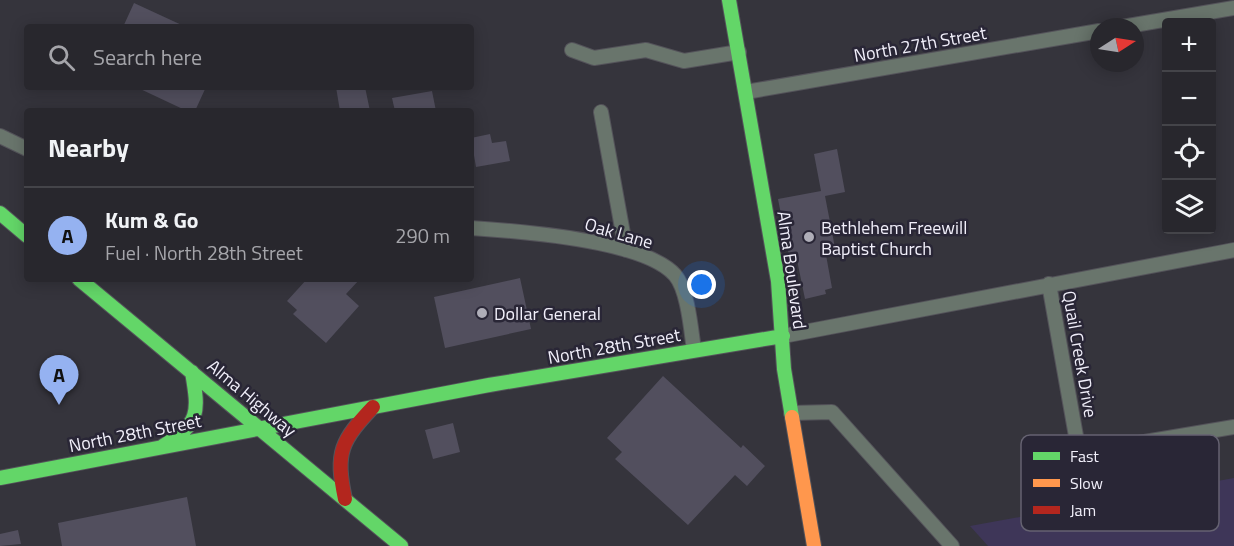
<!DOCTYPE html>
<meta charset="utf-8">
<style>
:root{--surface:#28272d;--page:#302f35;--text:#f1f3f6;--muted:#a5a5aa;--line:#444449;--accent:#95b2f1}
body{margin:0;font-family:"Titillium Web",sans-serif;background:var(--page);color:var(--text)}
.controls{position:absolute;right:18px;top:18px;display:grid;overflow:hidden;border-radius:6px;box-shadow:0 3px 15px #0003}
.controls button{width:54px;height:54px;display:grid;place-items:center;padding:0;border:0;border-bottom:2px solid var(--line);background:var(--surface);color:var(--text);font:30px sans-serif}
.compass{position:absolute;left:1090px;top:18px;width:54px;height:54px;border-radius:50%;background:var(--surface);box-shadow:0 3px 15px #0003;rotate:78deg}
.you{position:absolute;left:702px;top:285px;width:21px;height:21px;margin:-15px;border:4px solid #fff;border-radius:50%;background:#1a73e8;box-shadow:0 0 0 9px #1a73e833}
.badge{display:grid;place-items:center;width:39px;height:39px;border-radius:50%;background:var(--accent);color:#111;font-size:20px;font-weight:700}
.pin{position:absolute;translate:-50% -50px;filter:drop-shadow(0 2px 3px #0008)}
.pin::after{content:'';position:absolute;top:32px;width:21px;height:18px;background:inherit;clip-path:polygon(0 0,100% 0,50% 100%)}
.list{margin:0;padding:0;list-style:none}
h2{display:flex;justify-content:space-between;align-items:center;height:78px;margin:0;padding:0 24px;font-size:26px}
h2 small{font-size:20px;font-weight:400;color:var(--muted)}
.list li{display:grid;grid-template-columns:39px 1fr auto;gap:18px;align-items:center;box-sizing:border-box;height:96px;padding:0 24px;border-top:2px solid var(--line)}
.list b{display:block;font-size:22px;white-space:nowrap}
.list p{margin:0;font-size:20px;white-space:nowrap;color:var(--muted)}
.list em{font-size:20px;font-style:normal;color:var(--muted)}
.icon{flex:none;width:33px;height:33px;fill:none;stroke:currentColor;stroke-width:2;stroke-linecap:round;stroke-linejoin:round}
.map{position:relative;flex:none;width:1234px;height:546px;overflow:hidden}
.search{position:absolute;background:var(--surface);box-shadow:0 3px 15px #0003;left:24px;top:24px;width:450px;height:66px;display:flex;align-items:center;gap:15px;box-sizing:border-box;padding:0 21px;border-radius:6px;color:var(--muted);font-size:22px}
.panel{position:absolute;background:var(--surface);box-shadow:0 3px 15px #0003;left:24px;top:108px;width:450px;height:174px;border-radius:6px}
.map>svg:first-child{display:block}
.green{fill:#3e3658}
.building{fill:#524f5e}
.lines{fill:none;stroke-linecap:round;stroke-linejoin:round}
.street-casing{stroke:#54535a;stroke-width:16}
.fast-casing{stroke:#54535a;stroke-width:16}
.slow-casing{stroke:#54535a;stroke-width:16}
.jam-casing{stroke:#54535a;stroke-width:16}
.street{stroke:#69756c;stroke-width:14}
.fast{stroke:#63d668;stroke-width:14}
.slow{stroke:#ff974d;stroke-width:14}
.jam{stroke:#b3261e;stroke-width:14}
.poi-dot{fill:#afaeb8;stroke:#292636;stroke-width:2}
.labels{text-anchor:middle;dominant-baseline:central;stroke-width:5;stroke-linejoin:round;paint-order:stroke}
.street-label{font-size:18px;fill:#f1effa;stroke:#292636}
.poi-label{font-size:18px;fill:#f1effa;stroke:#292636;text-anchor:start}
.key{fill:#292636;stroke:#656271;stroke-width:1.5}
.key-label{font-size:16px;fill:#f1effa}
</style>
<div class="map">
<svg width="1234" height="546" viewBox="0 0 1234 546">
<rect width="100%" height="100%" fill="#35343c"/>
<path class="green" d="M1234 478V546H988L970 526Z"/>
<path class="building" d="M134 3 186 27H123Z
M136 87H206L195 111H187Z
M336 87H365L370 111H340Z
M432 91 436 111H395L392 98Z
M490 134 492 143 506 141 510 161 476 167 471 138Z
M837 149 845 192 825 196 836 253 826 255 832 288 825 290 826 294 805 299 797 260 790 261 778 199 821 191 814 154Z
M520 278 531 329 445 348 434 297Z
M307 279H360L346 294 359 306 326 343 293 314 297 310 287 301Z
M663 376 741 448 743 445 765 466 747 486 735 475 688 525 615 459 622 452 607 438Z
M453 423 460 452 433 459 425 430Z
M187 497 196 546H62L58 523Z
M18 530 21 544 0 546V534Z"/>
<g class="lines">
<defs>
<path id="street" d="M1122 27 1234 8
M572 50 594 58 646 50 684 61 739 52
M746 92 1099 31
M601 112 626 250
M0 136 27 149
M471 228C517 231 644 240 675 275 688 290 691 330 694 350
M1049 284 1079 453 1234 427
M783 336 1234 250
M791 413 832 412 952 546"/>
<path id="fast" d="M729 0 778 281 784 369 792 417
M0 213 27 236
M79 279 401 546
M163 446C200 423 199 413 192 372
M0 478 489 385 783 336"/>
<path id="slow" d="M792 417 814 546"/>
<path id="jam" d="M345 499C335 452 341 441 373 407"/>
</defs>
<use href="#street" class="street-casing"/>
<use href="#fast" class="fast-casing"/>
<use href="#slow" class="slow-casing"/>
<use href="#jam" class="jam-casing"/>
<use href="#street" class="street"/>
<use href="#fast" class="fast"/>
<use href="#slow" class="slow"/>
<use href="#jam" class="jam"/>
</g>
<g class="poi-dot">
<circle cx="809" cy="237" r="6"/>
<circle cx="482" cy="313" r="6"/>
</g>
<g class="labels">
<g class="street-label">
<text transform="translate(920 44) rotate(-10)">North 27th Street</text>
<text transform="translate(619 233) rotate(16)">Oak Lane</text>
<text transform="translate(792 270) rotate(82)">Alma Boulevard</text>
<text transform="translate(614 346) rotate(-10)">North 28th Street</text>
<text transform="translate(1080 354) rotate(80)">Quail Creek Drive</text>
<text transform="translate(252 398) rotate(40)">Alma Highway</text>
<text transform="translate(135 433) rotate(-11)">North 28th Street</text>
</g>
<g class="poi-label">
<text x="821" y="227">Bethlehem Freewill<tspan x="821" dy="21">Baptist Church</tspan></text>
<text x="494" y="313">Dollar General</text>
</g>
</g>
<rect x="1021" y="435" width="198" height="96" rx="9" class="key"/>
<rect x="1033" y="452" width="27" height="8" fill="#63d668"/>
<rect x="1033" y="479" width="27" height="8" fill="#ff974d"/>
<rect x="1033" y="506" width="27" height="8" fill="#b3261e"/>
<g class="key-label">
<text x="1070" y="462">Fast</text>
<text x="1070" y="489">Slow</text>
<text x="1070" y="516">Jam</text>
</g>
</svg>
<div class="controls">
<button>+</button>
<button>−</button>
<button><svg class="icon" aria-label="locate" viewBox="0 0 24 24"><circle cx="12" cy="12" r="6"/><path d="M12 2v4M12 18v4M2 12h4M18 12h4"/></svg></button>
<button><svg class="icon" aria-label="layers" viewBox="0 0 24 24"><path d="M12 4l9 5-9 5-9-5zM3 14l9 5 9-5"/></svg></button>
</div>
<svg class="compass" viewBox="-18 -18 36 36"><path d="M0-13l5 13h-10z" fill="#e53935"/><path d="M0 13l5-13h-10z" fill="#a5a5aa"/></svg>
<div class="you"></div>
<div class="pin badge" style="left:59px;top:405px">A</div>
<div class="search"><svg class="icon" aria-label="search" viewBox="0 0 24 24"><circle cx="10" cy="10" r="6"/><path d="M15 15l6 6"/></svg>Search here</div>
<section class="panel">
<h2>Nearby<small></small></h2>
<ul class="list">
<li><span class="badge">A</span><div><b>Kum &amp; Go</b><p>Fuel · North 28th Street</p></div><em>290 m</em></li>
</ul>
</section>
</div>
